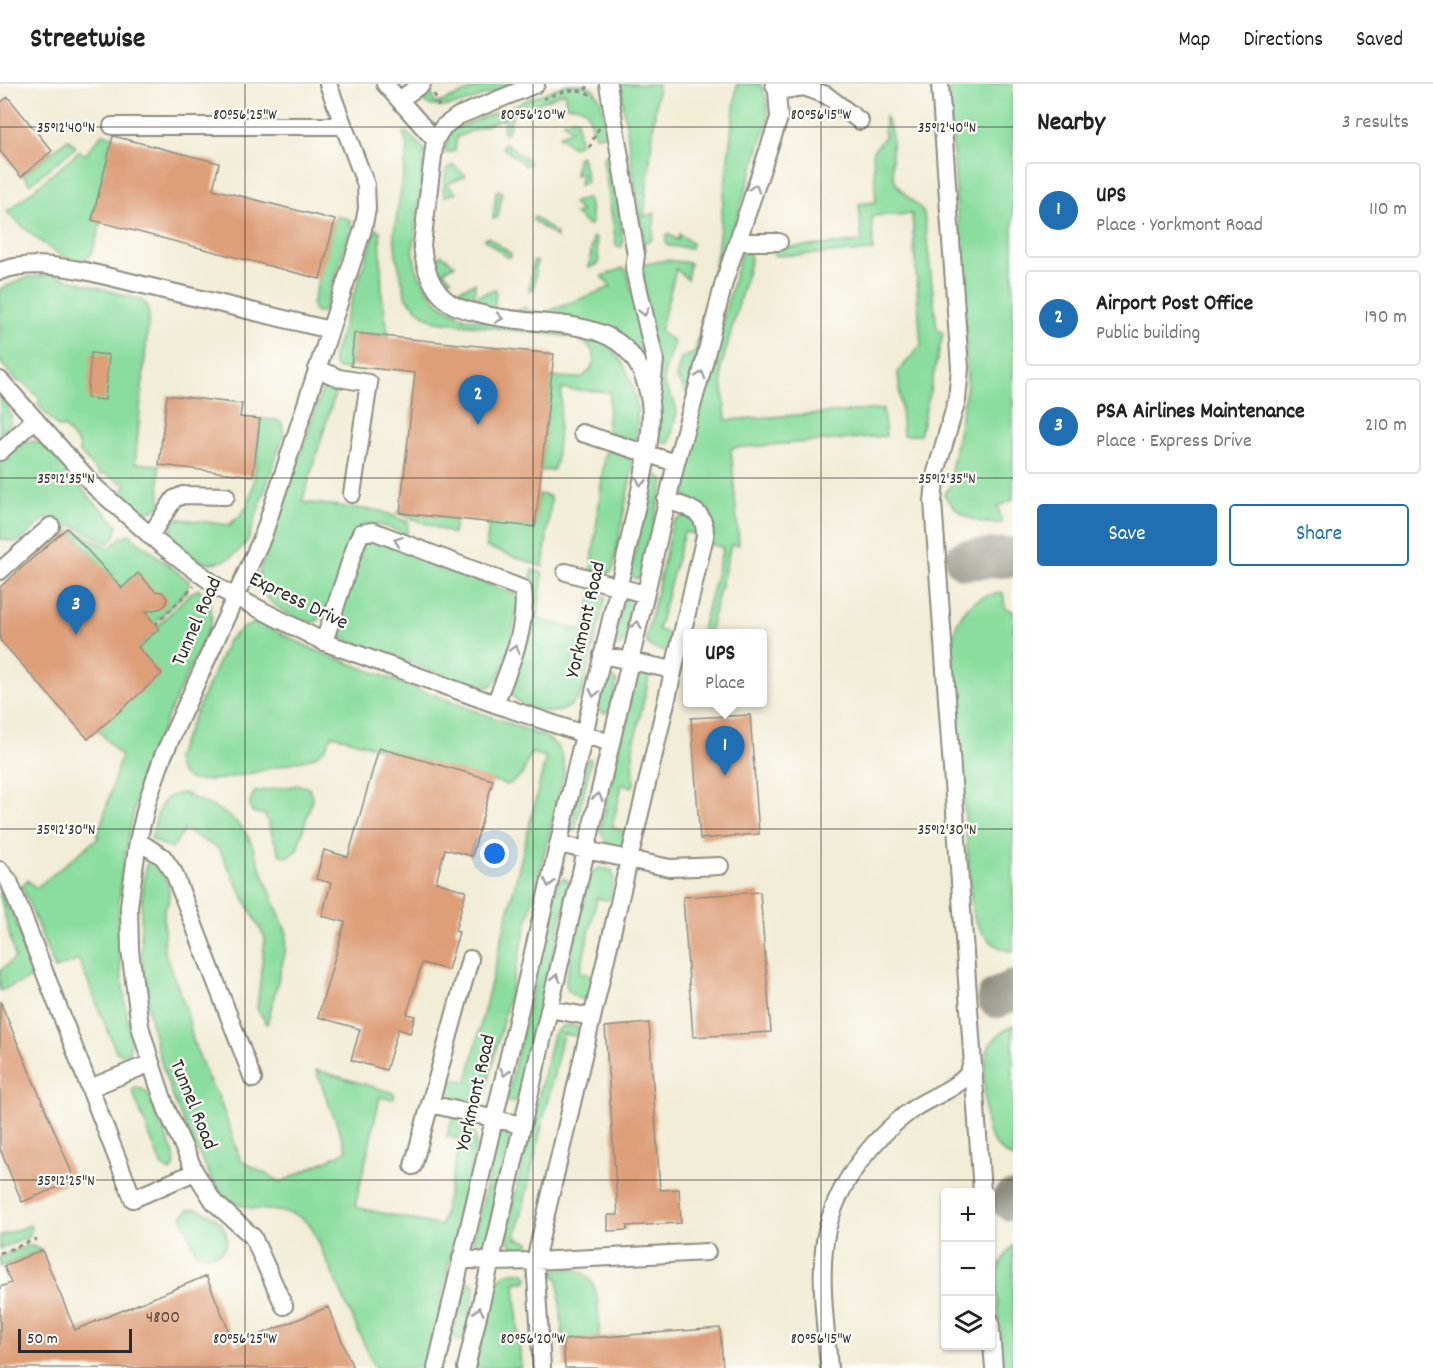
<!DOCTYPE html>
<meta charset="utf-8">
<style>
:root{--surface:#fff;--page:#f2f2f2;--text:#222;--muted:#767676;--line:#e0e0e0;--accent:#1f6fb2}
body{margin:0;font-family:Dekko,sans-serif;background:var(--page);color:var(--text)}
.controls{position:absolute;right:18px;bottom:18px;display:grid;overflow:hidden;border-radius:6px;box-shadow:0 2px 4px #0004}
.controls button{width:54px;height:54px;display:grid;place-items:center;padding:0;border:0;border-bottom:2px solid var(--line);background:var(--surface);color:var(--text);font:30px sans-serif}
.scale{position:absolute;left:18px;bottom:15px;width:114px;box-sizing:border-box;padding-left:6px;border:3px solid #2b2b2b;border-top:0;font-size:16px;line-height:21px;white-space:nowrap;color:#2b2b2b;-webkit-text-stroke:4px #fdfcf7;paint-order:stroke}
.you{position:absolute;left:495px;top:770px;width:21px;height:21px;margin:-15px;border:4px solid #fff;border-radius:50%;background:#1a73e8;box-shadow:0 0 0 9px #1a73e833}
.badge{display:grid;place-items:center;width:39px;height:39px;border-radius:50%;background:var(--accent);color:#fff;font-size:20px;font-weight:700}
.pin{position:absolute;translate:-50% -50px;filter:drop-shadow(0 2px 3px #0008)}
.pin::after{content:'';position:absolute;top:32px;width:21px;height:18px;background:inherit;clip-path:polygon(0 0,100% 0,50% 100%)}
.popup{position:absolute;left:683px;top:545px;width:84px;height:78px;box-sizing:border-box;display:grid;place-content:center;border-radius:6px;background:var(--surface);filter:drop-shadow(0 2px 4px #0005);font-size:20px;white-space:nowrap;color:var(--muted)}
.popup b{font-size:22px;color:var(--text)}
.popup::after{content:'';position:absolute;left:50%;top:100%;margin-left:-12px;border:12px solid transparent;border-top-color:var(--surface)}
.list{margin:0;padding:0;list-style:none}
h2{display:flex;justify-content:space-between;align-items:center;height:78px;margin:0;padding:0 24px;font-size:26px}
h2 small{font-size:20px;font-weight:400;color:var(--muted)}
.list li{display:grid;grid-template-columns:39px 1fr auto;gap:18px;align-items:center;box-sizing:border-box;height:96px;margin:0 12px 12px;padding:0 12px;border:2px solid var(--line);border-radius:6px}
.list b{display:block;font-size:22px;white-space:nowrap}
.list p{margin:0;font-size:20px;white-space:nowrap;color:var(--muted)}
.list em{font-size:20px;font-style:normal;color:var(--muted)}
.actions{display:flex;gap:12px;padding:18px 24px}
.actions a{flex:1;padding:14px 0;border:2px solid var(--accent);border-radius:6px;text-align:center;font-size:21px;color:var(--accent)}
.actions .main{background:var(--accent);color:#fff}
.icon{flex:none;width:33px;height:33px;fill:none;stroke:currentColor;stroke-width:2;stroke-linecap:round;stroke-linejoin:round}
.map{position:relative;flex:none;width:1013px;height:1284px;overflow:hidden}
header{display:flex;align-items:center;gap:36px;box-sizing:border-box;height:84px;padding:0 30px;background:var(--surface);border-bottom:2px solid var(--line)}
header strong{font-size:28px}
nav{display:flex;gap:33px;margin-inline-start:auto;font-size:21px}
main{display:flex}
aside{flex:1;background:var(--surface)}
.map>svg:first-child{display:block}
.green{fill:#8add9e;stroke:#5a8464;stroke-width:1.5}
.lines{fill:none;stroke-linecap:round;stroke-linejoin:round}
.taxiway{stroke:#8e8c80;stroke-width:40}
.building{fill:#dd9e78}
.minor-casing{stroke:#8e8c80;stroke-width:20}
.path{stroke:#8e8c80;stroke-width:3;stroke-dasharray:4.5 4.5;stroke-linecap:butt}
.minor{stroke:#fff;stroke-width:16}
.oneway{stroke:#a0a0a0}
.ticks{fill:none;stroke:#2b2b2b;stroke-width:1.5;stroke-opacity:0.45}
.labels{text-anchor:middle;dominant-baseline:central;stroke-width:4.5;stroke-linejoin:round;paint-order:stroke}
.number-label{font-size:18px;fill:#58483e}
.street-label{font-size:21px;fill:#2b2b2b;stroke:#fdfcf7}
.ticks-label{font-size:15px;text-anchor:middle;fill:#2b2b2b;stroke:#fdfcf7;stroke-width:4.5;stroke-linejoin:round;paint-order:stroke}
</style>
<header>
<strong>Streetwise</strong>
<nav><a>Map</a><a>Directions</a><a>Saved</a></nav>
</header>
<main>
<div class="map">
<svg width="1013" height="1284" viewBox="0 0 1013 1284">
<rect width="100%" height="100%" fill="#fdfcf7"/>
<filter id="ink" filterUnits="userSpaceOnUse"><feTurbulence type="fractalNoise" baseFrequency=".0167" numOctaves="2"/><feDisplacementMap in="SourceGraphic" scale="12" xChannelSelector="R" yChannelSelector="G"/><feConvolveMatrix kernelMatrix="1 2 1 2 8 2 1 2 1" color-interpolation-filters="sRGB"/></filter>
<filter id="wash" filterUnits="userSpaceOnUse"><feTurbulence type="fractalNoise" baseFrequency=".008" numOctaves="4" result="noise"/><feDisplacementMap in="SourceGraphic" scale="24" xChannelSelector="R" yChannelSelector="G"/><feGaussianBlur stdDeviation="1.35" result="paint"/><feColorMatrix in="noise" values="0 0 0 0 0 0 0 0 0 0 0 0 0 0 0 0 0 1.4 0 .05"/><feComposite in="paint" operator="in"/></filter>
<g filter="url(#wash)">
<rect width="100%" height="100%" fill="#f1ecd6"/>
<path class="green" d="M487 0H511C488 9 443 34 422 17L425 12 431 9 436 20Z
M567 0H586C604 11 603 28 606 47L605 51 595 52C588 33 592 20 566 22L565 8 512 30 509 46 506 49 503 48 504 34 457 53 455 67 445 69 448 51 454 45Z
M620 0H658L644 132 655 129 652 155 648 158H645L643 153Z
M737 0H761L767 17 768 36 715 202 689 310H687L676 293 681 274 695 269 717 169Z
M948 0H1013V416L998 422 1002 439C976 441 958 432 944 410L950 403V392L967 301 965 228Z
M885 33C898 52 888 73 894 94 898 109 917 117 924 130L937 245 943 249 920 351H903L898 288 921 261 912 130 872 132 873 167 775 172 768 165 862 158 859 120 876 118 873 67 884 54Z
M573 34 577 36 580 59 573 63 559 52 572 46 563 38Z
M406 48 425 66 413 165 416 184 428 207 440 220 464 234 590 250C595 253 602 256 606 260 633 282 641 323 636 356L634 357 607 347 610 308 562 305 556 379 553 386 541 387 551 293 581 294C603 278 596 262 573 253L436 237 426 232 406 214 396 170 394 149 408 63 403 49Z
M102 50 114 52 92 136 101 138C98 148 96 162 91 170 75 195 20 140 7 128L80 67 85 71Z
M68 55 76 63 30 100 23 91Z
M504 60H507L529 77V80L525 81 502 63Z
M605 71H608L610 75 623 156 622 163H617L616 159 603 74Z
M582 72 587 98 579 101 581 89 575 91 577 74Z
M453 81 466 92 447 100 456 109 445 112 443 106 446 86Z
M500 106 502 108 498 133 493 135 496 107Z
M585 114 589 116 592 139 588 141 575 130 581 128 573 119Z
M336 132 351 136V144L325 224 323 228H315L312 221Z
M535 133 557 150V154L534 137 533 135Z
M376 145 380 147 382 213 389 252 355 249 351 282 347 285H338C333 280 332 276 334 269Z
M668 150 678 156 679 150 692 159 691 164 668 162 666 159V152Z
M488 153 511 170V173H507L485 156V154Z
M593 153 596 154 599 179 589 184Z
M749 167 751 175 721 284 726 336 883 325 886 352 731 364 739 461H731L709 549H701L723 464 711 460 713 448 711 430C699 414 680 418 681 398L715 264 741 169Z
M442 171 455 181 443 187 451 195 444 198 435 181 436 174Z
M666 176 690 179 687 195 676 185 660 248 674 257 664 290V300L674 317 677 328 670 358 668 360 658 357 659 304 641 181Z
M536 177 537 179 534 204 529 207 533 178Z
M623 184 627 187 648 278 646 280 631 260 512 228 525 223 536 232 611 203 602 192Z
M54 191 141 216 147 221 149 231 135 379 159 381 160 422 150 427H136L122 414V409L126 400 105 390 100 391 79 367 80 362 64 343 59 344 38 321 40 315 23 298H18L0 278V205L28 193Z
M475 199 474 213 496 205 495 222 485 224 456 210V207Z
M330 303 335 310 302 418 381 427 408 438 407 451C392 445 375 436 360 442L327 526C323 531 320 537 313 538 305 539 297 534 290 531 272 521 259 511 259 489L322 307Z
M0 313C14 328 15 339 0 354Z
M260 335 277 336 282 339 284 350 248 456C241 465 234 473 223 477 220 478 213 479 209 479 199 478 175 462 172 452 169 446 173 440 175 434L229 441C236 435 244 429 248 420 257 396 257 361 260 335Z
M32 357 40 359 48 365 90 414 118 441 115 452 109 459 72 441 61 449 47 433 20 457 14 458 0 455V379C9 371 19 358 32 357Z
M609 366 631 375 633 380 613 485C607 493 600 490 591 488L605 369Z
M659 391 664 397 641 492 635 495 630 489 652 394Z
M539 410 549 412 551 417 543 483 486 463 489 438 535 443Z
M396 428 456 435 453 450Z
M685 432 695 437 698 450 684 448 658 546 669 549 667 565 664 567C656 565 648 564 646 555L672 441 675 436Z
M73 446 110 464 120 454 129 450 189 497 187 506 154 540 71 448Z
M373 455 519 512C515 532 508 589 492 601 486 605 481 603 474 602L342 554 336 543 364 456Z
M532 486 543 489 538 535 584 547 592 508 606 513 582 609C577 615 573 621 565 625 547 633 514 624 509 603L526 542Z
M199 505C210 515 213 525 211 540 191 583 168 627 151 673 132 726 119 785 118 842 118 882 126 920 131 959L129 967 125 970 118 969 115 965 79 876 55 885 22 802 27 796 36 804 99 753 96 749 100 745 121 672 98 646 138 563 158 545 157 543 189 510Z
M1003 508 1005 524 1013 527V868C991 864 979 848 972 827L952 560C956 529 972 512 1003 508Z
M627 513 634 515 635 519 627 554 619 563 616 562 613 559 624 515Z
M258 539 317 567 545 653C560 662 564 671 564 689L485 1010 477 1018C466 1018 451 1011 444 1003L446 995 467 997 546 673 531 669 522 691 508 701 332 651 325 665 314 673C289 679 211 703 190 695 179 691 177 683 176 673L228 557C236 547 245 541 258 539Z
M646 589H650L633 664 634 701 632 703 622 701 612 743 624 747 622 761 619 764 606 758 600 746 634 600 637 594Z
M611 593 615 595 617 599 610 625 606 629H602L598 623 605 596Z
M590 674 591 677 575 746 572 748 570 744 586 676Z
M299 701C309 703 312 705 312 716L297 766C291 773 288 773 280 771L265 731 252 728C248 720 250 715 255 708Z
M183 709C208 721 235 729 249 754L287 850 285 869 267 940 257 925 265 854 218 764 184 746 172 765 151 755C157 734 157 711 183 709Z
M151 778 156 780 162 786 169 804V817L164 826V866L187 928 193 957 209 997 219 1014 241 1077 281 1098 347 1067 316 986 394 1009 395 1013 391 1015 380 1013 355 1123 441 1142 461 1056 447 1052 453 1031C470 1039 476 1042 476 1062L425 1284H375L311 1142C287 1116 251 1136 224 1111 212 1100 206 1082 198 1068 152 981 131 878 146 781Z
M600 784 612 786 614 793 610 814 607 816 597 814 580 888 597 893 593 913C580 921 565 909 566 895L590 791 595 786Z
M563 794 570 798 569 803 520 1012 517 1017 509 1018 507 1014 557 800Z
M0 800 37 892 0 907V887L15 874 0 811Z
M569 941 577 943 579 948 575 952 563 950 516 1154 529 1158V1164L525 1167C508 1163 506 1158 508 1140L553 951 562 942Z
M1013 941V1074C1003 1070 991 1058 988 1047 984 1033 982 976 989 963 994 953 1004 947 1013 941Z
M137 1003 147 1008 174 1070C175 1078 176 1083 170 1088L162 1083 133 1009V1005Z
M506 1050 510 1057 485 1161 482 1163H477L473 1157 498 1054 501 1051Z
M196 1125C239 1135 235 1182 196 1169L182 1133 188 1126Z
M30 1141 32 1145 27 1154 0 1165V1152Z
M29 1161 42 1166 0 1183V1173Z
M1013 1161V1284H1002L996 1192 1002 1176Z
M574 1185C603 1193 598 1228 599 1253L563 1256 558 1193 544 1192V1187Z
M516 1188H525L528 1194 527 1197 515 1199 521 1284H475L496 1198 507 1189Z
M471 1198 475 1202V1206L464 1253 460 1257 456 1256 453 1250 463 1202Z"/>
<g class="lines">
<path class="taxiway" d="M965 476 1013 473
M997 914 1013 906
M1011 1117H1013"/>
</g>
<g id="blocks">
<path class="building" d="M8 13 52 67 21 93 0 67V19Z
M113 52 219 79 213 105 335 136 320 195 92 136Z
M354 249 554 270 535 443 400 429 415 289 351 282Z
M91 269 109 271 105 316 87 314Z
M167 311 242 320 240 333 260 335 253 392 159 381Z
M67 444 122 504 138 489 155 507 162 508 167 514 166 520 162 524 145 528 159 545 138 563 162 590 88 655 0 556V503Z
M750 631 759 750 700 755 691 634Z
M379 664 493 696 472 772 445 765 436 798 466 807 455 847 459 848 448 886 422 879 407 930 415 932 410 949 398 945 386 986 351 976 360 945 318 933 345 838 322 832 331 799 316 795 324 766 348 773Z
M760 808 771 948 693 953 683 813Z
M0 917 75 1096 22 1118 0 1065Z
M649 939 660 1106 679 1105 681 1139 627 1142V1146L608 1147V1131H618L605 943Z
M42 1166 75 1246 206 1192 235 1261 328 1223 353 1284H0V1203L11 1199 4 1182Z
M720 1244 723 1284H565L563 1256Z"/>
</g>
</g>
<g filter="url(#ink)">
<use href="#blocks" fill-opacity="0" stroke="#8e8c80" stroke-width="1.5"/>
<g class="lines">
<defs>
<path id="minor" d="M385 0 435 56
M608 0 636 171 634 185 655 276 651 312
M940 0 960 284 957 316 936 388 933 417 982 1108
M777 7 804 3 826 11 860 37
M399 16 422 0
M112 42H344
M737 158H779
M0 187C28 177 56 182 85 187L330 246
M317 285 339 294 369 299 352 410
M0 296 95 403 160 460 222 506 324 558 495 620 610 659
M582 349 676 379
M0 368 35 335
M150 452 174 415 183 411 226 412
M0 487 51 442
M566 488 644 510
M324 558 356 460 361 449 373 447 523 505C528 543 509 585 495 620
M602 571 673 586
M138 757 163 773 174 789 253 995
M558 760 670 784 720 782
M0 786 9 797 133 1115 195 1088
M549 925 592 933
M90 1004 151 979
M430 1020 522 1041
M413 1082 470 875
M461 1174 491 1178 535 1177 707 1168
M284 1222 253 1153 214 1118 195 1088 166 1024 151 979 140 942 130 866 129 822 138 757 148 715 163 672 263 452 363 145 367 125 366 101 328 0
M990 1236 994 1284
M436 1284 629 458C636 421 655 354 650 318 635 222 552 248 482 230 470 227 454 224 445 215 430 202 424 180 422 161L435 56 443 43 458 32 536 0
M466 1284 676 379 702 287 724 198 779 34 777 7 774 0
M542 1284 535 1177 705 452C706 425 688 424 666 416
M829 1284C826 1245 820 1204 824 1165 829 1109 869 1057 913 1025 928 1014 956 1005 967 991 969 988 971 982 972 978"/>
</defs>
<use href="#minor" class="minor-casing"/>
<path class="path" d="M585 6 590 0
M434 10 440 26
M543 15C560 8 580 0 594 14
M589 64 599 44
M155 541 194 502
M0 1169 37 1155"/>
<use href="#minor" class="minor"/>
</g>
<defs><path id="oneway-chevron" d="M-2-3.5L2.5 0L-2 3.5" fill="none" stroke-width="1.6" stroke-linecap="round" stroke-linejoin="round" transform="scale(1.5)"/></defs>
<g class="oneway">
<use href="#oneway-chevron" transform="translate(755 104) rotate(-72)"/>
<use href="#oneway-chevron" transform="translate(644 228) rotate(76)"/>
<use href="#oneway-chevron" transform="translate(499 234) rotate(9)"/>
<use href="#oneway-chevron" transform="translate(701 291) rotate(-74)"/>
<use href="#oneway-chevron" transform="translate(641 398) rotate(101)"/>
<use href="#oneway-chevron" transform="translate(398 457) rotate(-159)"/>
<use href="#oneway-chevron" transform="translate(637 541) rotate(-78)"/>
<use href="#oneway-chevron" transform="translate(515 565) rotate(-74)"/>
<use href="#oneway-chevron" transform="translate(594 609) rotate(103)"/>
<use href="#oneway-chevron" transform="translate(598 713) rotate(-77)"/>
<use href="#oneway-chevron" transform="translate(549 799) rotate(103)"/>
<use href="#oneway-chevron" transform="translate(556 894) rotate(-77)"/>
<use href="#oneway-chevron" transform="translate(505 988) rotate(103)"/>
<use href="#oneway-chevron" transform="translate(479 1227) rotate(-77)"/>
</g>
</g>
<path class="ticks" d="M245 0V1284M533 0V1284M821 0V1284M0 43H1013M0 394H1013M0 745H1013M0 1096H1013"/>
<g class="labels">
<g class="number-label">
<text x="163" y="1234">4800</text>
</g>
<g class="street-label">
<text transform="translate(298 518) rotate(26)">Express Drive</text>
<text transform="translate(587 536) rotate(-77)">Yorkmont Road</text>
<text transform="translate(198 538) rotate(-66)">Tunnel Road</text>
<text transform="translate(477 1009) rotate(-77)">Yorkmont Road</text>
<text transform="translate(192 1021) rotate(68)">Tunnel Road</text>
</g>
</g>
<g class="ticks-label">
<text x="245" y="35">80°56'25"W</text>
<text x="533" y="35">80°56'20"W</text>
<text x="821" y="35">80°56'15"W</text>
<text x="66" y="48">35°12'40"N</text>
<text x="947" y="48">35°12'40"N</text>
<text x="66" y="399">35°12'35"N</text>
<text x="947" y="399">35°12'35"N</text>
<text x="66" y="750">35°12'30"N</text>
<text x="947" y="750">35°12'30"N</text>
<text x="66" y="1101">35°12'25"N</text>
<text x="245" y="1259">80°56'25"W</text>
<text x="533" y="1259">80°56'20"W</text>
<text x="821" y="1259">80°56'15"W</text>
</g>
</svg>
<div class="controls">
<button>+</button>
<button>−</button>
<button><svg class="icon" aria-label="layers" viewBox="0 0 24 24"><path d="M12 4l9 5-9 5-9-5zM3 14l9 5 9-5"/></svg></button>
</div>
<div class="scale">50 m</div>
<div class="you"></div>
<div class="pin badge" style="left:725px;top:692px">1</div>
<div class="popup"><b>UPS</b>Place</div>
<div class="pin badge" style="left:478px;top:341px">2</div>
<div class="pin badge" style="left:76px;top:551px">3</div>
</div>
<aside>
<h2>Nearby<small>3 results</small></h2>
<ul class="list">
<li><span class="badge">1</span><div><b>UPS</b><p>Place · Yorkmont Road</p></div><em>110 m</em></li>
<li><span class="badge">2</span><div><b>Airport Post Office</b><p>Public building</p></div><em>190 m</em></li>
<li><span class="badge">3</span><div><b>PSA Airlines Maintenance</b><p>Place · Express Drive</p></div><em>210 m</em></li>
</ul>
<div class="actions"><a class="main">Save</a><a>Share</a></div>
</aside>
</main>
